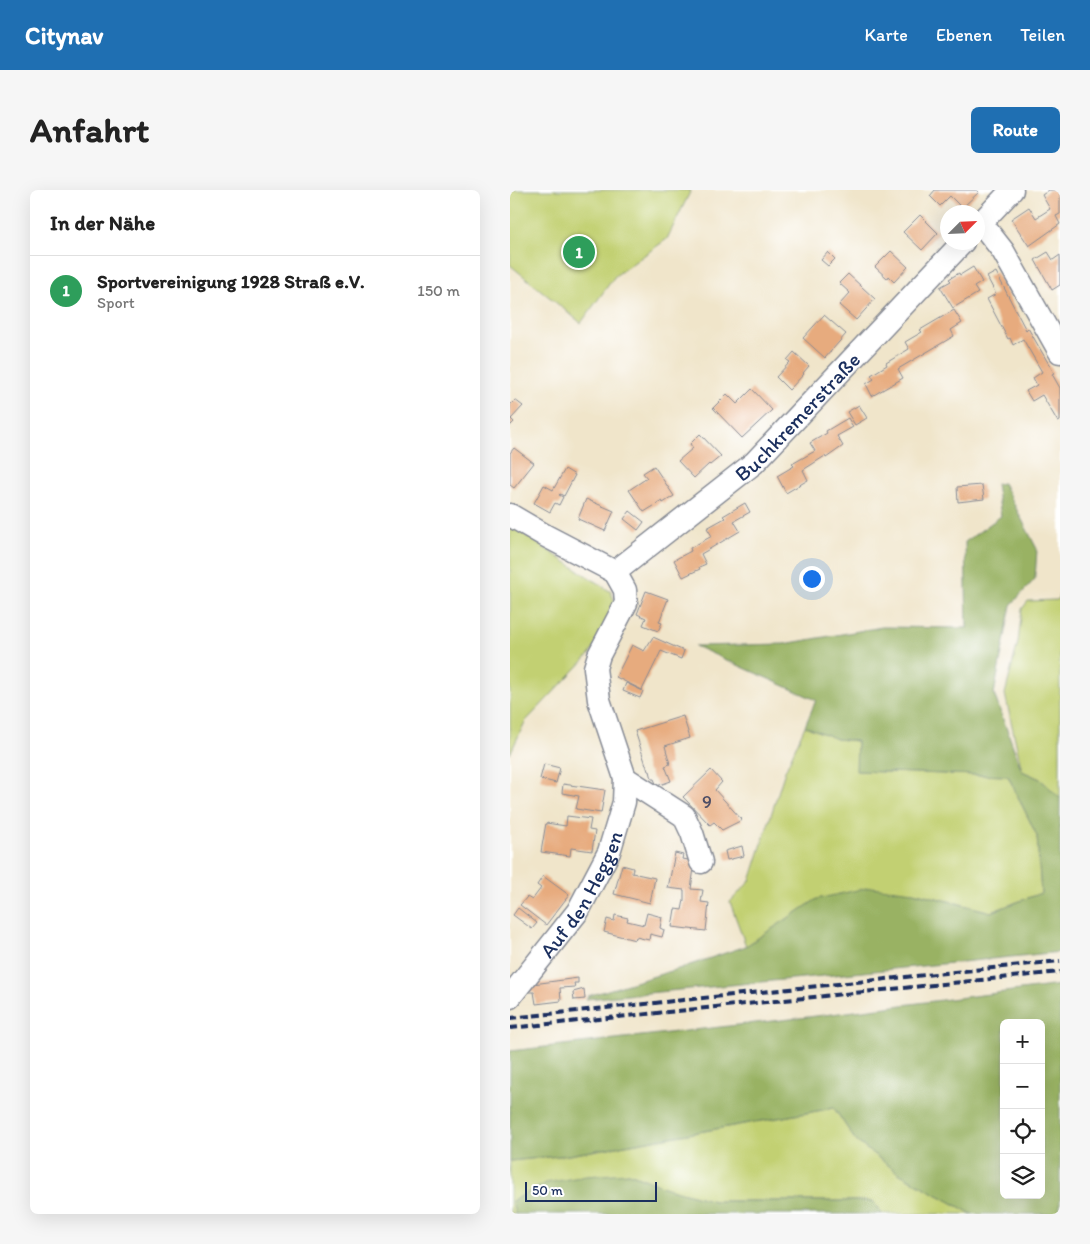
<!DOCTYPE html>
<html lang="de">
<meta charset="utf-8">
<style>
:root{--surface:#fff;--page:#f6f6f6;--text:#222;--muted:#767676;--line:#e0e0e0;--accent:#1f6fb2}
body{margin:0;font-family:Itim,sans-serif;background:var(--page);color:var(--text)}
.controls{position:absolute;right:15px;bottom:15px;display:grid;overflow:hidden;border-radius:8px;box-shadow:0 5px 20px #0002}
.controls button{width:45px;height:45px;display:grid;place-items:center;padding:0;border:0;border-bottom:1px solid var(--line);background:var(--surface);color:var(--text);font:25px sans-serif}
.compass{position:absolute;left:430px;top:15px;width:45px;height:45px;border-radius:50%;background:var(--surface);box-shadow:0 5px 20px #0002;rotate:66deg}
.scale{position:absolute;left:15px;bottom:12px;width:132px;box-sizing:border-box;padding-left:5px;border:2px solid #1b2f5e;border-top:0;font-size:14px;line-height:18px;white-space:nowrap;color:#1b2f5e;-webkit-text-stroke:4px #fff;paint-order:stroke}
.you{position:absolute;left:301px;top:388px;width:18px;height:18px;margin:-12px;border:4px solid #fff;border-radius:50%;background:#1a73e8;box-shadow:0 0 0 8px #1a73e833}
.badge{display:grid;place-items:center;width:32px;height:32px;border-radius:50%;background:var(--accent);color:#fff;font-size:16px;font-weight:700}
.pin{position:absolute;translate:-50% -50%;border:2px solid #fff;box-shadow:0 1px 5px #0006}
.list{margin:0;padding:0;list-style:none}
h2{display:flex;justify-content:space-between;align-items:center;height:65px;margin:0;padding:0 20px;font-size:21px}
h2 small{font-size:16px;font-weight:400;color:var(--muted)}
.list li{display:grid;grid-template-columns:32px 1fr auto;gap:15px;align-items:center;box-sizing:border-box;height:70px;padding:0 20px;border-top:1px solid var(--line)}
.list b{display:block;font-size:19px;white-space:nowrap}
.list p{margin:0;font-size:16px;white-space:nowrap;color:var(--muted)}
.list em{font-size:16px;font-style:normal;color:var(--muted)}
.icon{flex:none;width:28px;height:28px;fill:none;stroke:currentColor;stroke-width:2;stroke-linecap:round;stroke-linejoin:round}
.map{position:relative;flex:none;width:550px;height:1024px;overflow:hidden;border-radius:8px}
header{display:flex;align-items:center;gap:30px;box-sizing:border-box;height:70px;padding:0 25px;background:var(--accent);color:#fff}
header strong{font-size:24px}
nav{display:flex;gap:28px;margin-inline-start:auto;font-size:18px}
.intro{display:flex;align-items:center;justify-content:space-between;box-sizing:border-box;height:120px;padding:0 30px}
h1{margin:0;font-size:35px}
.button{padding:12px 22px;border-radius:8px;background:var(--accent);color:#fff;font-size:18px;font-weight:700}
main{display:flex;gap:30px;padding:0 30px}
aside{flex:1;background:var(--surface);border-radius:8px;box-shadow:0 5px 20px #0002}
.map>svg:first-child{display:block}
.green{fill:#c2d072;stroke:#6e8068}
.forest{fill:#99b264;stroke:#5a7061;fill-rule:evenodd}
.building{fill:#e7ab7e}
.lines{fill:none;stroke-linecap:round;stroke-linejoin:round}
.minor-casing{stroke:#868a94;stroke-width:25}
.minor{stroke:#fff;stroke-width:22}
.rail{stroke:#1b2f5e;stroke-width:4;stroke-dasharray:8 4;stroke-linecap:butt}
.labels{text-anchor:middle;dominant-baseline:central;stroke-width:4;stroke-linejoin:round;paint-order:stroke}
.number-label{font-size:19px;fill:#4e4e66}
.street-label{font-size:21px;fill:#1b2f5e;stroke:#fff}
</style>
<header>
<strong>Citynav</strong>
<nav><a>Karte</a><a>Ebenen</a><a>Teilen</a></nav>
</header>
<div class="intro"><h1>Anfahrt</h1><a class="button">Route</a></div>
<main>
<aside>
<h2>In der Nähe<small></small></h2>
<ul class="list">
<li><span class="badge" style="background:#2e9e5b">1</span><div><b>Sportvereinigung 1928 Straß e.V.</b><p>Sport</p></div><em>150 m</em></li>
</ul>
</aside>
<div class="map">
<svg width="550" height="1024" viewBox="0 0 550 1024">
<rect width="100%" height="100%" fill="#fff"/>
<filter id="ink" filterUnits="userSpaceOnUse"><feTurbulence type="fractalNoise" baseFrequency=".02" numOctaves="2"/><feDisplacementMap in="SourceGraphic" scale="10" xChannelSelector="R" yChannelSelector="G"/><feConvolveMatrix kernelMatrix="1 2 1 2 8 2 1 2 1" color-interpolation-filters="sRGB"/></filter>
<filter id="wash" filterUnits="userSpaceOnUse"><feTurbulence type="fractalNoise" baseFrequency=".0096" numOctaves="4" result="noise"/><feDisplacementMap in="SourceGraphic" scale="20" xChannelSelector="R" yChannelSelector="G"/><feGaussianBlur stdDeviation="1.12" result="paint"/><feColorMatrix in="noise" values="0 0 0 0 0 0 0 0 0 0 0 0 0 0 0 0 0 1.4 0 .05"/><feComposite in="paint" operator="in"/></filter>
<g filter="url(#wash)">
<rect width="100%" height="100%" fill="#f0e5ca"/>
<path class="green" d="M0 0H181L157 49 105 86 71 133 0 75Z
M0 335 101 402 104 410 105 422 80 464 15 532 0 564Z
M550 403V608L530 589 512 581 495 504 508 452 512 419 518 411 547 410Z
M295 536 327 549 347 551V581L498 586 527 646 531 703 481 722 403 702 307 709 236 756 220 712 240 691 275 581Z
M324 918 346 951 390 984 462 1024H372L363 1011H204L157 998 119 983 3 1011 5 1024H0V971L59 965Z"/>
<path class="forest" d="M493 293 527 359 525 389 501 415 484 504 512 581 530 589 550 608V762L334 784 76 809 78 806 168 779 236 756 307 709 361 697 403 702 481 722 531 703 527 646 498 586 346 581 347 551 327 549 295 536 306 510 185 456 274 454 372 437 457 438 455 352 491 326 486 294Z
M550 795V1024H462L390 984 346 951 324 918 59 965 0 971V861L298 827ZM494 833H531V1005H494Z
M119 983 157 998 204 1011H363L372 1024H5L2 1011 36 993 76 986Z"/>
<g id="blocks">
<path class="building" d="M425 0H467L469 2 452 18 440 6 430 16 420 6Z
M539 0H550V24L546 26 550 34 519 56 501 29 519 17 526 28 540 19 532 5Z
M410 25 428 43 412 60 393 42Z
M381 61 398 77 384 92 378 86 377 88 365 77Z
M318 62 325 69 318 76 311 70Z
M538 62 543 70 550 65V95L542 100 525 70Z
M463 77 472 92 464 97 468 103 443 118 430 97 441 91 439 89 449 83 450 85Z
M486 82 507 123 516 140 518 138 544 183 542 184 550 198V231L548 232 532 205 522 211 516 201 527 195 523 188 532 182 513 149 503 155 500 148 498 149 477 109 486 104 477 87Z
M338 84 365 109 346 130 329 115 340 103 329 93Z
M444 120 452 133 441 140 444 146 388 179 393 188 362 206 356 194 364 189 361 185 377 175 376 173 399 159 395 152 412 142 410 140Z
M314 125 336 144 315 168 293 148Z
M284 162 299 176 293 183 294 184 279 200 266 187 280 172 277 170Z
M242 199 262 220 232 248 203 218 217 204 227 214Z
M5 210 13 216 1 229 4 232 0 236V215Z
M349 215 357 228 345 235 337 222Z
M338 228 343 237 327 246 333 256 316 268 315 266 293 280 298 290 276 303 267 286 284 276 282 274 305 261 300 253 317 243 316 241Z
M190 244 211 266 200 275 199 274 184 288 168 271 183 258 180 254Z
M4 258 24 273 4 298 0 295V263Z
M144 276 164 306 153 313 152 311 134 322 119 300 137 288 133 283Z
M55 279 65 285 54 306 50 304 49 305 53 307 49 315 45 313 40 322 24 313 34 295 43 300Z
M472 295 474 309 448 312 447 297Z
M76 309 104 321 95 341 68 329Z
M235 313 240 322 224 331 230 341 191 364 196 374 189 377 190 379 173 387 164 370 181 361 180 358 202 346 197 338 215 328 213 326Z
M120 321 134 332 128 340 114 329Z
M136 401 158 409 149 432 152 433 148 441 133 435 136 428 127 424Z
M143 447 174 461 171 469 151 461 132 500 106 487 122 455 134 461Z
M116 493 133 501 130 508 113 501Z
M173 526 180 548 155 556 160 574 155 576 161 591 147 596 144 589H142L140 581H138L125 541Z
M34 574 50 578 46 593 30 589Z
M201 580 212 592 205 600 232 630 212 640 204 632 200 635 173 607Z
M53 594 95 600 91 623 66 619 69 606 52 603Z
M57 626 81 629 79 640 85 641 82 661 61 658 60 666 31 662 36 633 56 636Z
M232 656 234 666 217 670 215 661Z
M165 663 173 665 172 669 185 671 181 699 193 700 191 712 199 713 196 741 162 737 165 719 172 720 174 710V700L158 698Z
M112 675 123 678 122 683 145 688 140 713 104 704Z
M33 686 59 705 36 735 10 715 17 707 22 710 31 698 27 695Z
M8 718 27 733 22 739 3 725Z
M137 723 152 727 150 738 154 740 152 747 140 744 139 750 126 747 125 750 94 742 97 729 104 731 105 725 118 728 117 731 134 735Z
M68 788V793H64L65 797 50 798 51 811 26 814 24 802H20V797L23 794Z
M74 799 75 809 64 810 63 802Z"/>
</g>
</g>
<g filter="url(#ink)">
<use href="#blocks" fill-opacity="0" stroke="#868a94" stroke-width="1"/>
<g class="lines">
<defs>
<g id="minor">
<path d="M471 33 493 61 550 162"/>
<path d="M468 36 502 0"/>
<path d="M0 325 36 346 105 382"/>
<path id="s1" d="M105 382 244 273 453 52"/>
<path d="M115 588 174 626 182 643 191 672"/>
<path id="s2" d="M0 807 68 721 99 662 114 612 115 588 89 510 85 478 89 465 116 413 115 400 105 382"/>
</g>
</defs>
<use href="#minor" class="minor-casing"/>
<use href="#minor" class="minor"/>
<path class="rail" d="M0 828 550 771
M0 838 550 782"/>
</g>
</g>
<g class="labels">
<g class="number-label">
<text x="197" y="611">9</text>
</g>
<g class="street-label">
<text stroke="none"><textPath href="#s1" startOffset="240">Buchkremerstraße</textPath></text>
<text stroke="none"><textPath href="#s2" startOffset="126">Auf den Heggen</textPath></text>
</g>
</g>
</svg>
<div class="controls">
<button>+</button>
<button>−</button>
<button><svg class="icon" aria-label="locate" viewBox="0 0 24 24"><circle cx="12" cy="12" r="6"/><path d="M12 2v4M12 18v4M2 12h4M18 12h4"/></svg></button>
<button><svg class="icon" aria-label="layers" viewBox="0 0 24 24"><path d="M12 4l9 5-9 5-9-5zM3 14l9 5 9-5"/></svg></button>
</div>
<svg class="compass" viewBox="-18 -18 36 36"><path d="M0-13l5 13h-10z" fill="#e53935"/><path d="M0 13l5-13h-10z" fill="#767676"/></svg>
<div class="scale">50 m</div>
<div class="you"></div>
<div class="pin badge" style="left:69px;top:62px;background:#2e9e5b">1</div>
</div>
</main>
